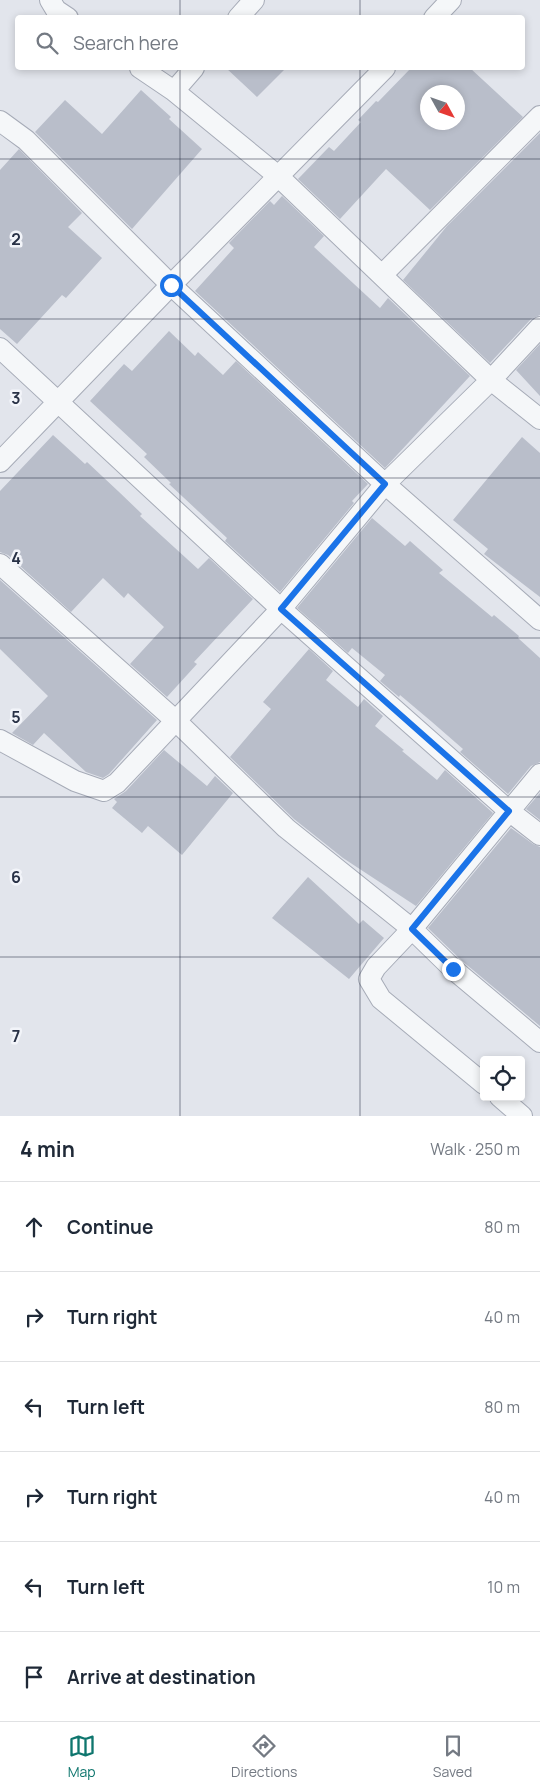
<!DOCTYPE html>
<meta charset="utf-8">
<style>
:root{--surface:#fff;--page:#f6f6f7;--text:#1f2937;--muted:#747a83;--line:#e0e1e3;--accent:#0f766e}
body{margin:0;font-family:Manrope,sans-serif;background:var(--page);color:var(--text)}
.controls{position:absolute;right:15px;bottom:15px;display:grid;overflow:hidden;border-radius:5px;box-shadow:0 2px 8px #0003}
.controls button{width:45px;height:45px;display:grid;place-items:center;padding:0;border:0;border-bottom:1px solid var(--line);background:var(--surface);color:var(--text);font:25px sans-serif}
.compass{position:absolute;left:420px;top:85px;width:45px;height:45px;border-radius:50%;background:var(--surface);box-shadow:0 2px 8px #0003;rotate:130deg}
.stop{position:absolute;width:15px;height:15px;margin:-11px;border:4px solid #1a73e8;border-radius:50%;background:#fff}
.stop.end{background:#1a73e8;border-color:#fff;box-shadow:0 1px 5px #0008}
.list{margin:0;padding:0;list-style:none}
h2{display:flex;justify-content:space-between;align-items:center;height:65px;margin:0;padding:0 20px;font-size:21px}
h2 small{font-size:16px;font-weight:400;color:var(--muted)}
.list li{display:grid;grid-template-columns:32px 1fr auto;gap:15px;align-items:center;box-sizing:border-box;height:90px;padding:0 20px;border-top:1px solid var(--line)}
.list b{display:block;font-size:19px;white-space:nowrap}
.list em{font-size:16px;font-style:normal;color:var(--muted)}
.icon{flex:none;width:28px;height:28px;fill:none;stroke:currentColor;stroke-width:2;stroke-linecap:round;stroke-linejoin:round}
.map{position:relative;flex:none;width:540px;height:1116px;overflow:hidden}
.search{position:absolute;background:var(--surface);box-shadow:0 2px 8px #0003;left:15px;right:15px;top:15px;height:55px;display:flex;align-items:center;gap:12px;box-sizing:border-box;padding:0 18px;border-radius:5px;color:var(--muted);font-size:19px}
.sheet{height:605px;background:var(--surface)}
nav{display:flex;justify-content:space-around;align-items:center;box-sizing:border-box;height:70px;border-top:1px solid var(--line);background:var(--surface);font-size:14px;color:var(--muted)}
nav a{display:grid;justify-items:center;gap:2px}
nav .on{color:var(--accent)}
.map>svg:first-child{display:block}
.building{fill:#b9beca;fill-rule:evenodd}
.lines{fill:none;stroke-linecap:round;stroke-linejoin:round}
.minor-casing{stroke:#a6abb7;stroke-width:22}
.minor{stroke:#f5f7f9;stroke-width:20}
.route{stroke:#1a73e8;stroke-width:6}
.grid{fill:none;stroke:#283146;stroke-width:1;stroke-opacity:0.55}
.grid-label{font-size:16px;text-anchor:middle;font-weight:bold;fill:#283146;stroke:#f2f4f9;stroke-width:5;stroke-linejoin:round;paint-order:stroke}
</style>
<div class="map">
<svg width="540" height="1116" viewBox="0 0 540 1116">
<rect width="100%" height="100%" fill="#e2e5ec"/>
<path class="building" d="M226 68H286L257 97Z
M411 68H470L523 117 430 210 386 169 340 219 298 179 329 147 334 151 361 122 358 120 376 101 378 102ZM428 92H458V122H428Z
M141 90 171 117 169 119 202 149 132 229 35 132 65 100 102 134Z
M540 133V315L531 319 490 363 403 280 447 226Z
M19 149 82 213 68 227 102 258 66 298 62 295 17 344 0 329V170Z
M282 196 324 236 314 247 380 308 388 298 470 376 385 468 195 291 234 248 229 243 270 201 274 205Z
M169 331 195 356 198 352 223 375 236 361 368 484 352 501 354 503 280 592 225 541 227 538 169 484 171 483 144 457 147 454 90 401 124 364 132 371Z
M540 344V396L516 370Z
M53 435 85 464 87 462 118 491 142 514 140 516 198 569 209 558 253 599 194 662 197 664 167 697 130 664 164 627 128 593 124 598 103 578 71 612 8 555 0 552V491Z
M522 437 540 453V597L484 554 488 549 453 520Z
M372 518 405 546 410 541 443 570 439 573 492 617 494 615 519 636 518 638 540 658V762L531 766 508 794 460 752 463 749 432 722 400 695 399 697 380 681 385 675 352 648 348 653 297 608Z
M0 580 157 720 109 774 103 778 86 772 44 733 33 745 12 733 48 696 0 649Z
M309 649 333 671 326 680 358 707 364 699 383 716 375 726 404 750 402 751 437 780 445 770 493 813 416 906 343 858 294 819 230 757 271 709 263 702Z
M164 750 207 786 215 776 233 793 182 855 148 826 142 833 112 808 117 802 114 799 126 791Z
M540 793V820L526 809Z
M511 828 533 844 540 847V1026L461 960 428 928Z
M308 877 359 924 363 920 384 938 349 979 272 918Z"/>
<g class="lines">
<defs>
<path id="minor" d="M50 0 56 10 68 18
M238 18 254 0
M434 18 451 0
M140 68 174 91 278 176 491 380 540 419
M174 91 194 68
M0 121 26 140 171 285 385 484 540 620
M382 275 540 116
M0 348 281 609 509 811 540 835
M0 462 171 285 385 68
M0 564 176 721 286 828 412 929 453 969 540 1042
M0 740 75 781 104 791 117 783 281 609 385 484 491 380 540 327
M484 1084 381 999 369 979 376 967 412 929 540 774
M500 1097 522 1116"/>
</defs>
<use href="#minor" class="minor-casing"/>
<use href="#minor" class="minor"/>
</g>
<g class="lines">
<path class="route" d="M171 285 385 484 281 609 509 811 412 929 453 969"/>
</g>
<path class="grid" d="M180 0V18M360 0V18M180 68V1116M360 68V1116M0 159H540M0 319H540M0 478H540M0 638H540M0 797H540M0 957H540"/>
<g class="grid-label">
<text x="16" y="245">2</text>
<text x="16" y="404">3</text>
<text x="16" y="564">4</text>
<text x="16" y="723">5</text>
<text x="16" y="883">6</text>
<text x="16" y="1042">7</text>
</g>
</svg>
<div class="controls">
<button><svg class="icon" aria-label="locate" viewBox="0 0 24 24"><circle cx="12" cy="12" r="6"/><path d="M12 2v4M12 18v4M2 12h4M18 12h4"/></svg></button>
</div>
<svg class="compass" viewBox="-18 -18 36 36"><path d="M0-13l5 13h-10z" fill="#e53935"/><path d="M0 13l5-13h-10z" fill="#747a83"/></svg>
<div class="stop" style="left:171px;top:285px"></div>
<div class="stop end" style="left:453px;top:969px"></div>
<div class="search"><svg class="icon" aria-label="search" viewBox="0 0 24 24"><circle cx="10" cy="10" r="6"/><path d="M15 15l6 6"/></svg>Search here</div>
</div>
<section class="sheet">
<h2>4 min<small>Walk · 250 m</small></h2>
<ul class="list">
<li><svg class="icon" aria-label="ahead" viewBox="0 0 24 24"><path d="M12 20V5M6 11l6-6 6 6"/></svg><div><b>Continue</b></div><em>80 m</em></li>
<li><svg class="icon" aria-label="right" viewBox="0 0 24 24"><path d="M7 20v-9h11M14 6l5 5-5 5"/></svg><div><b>Turn right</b></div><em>40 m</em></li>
<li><svg class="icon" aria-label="left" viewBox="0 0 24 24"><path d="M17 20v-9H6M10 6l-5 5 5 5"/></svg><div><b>Turn left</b></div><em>80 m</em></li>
<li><svg class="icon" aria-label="right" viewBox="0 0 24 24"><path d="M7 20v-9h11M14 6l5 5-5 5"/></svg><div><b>Turn right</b></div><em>40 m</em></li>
<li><svg class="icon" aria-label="left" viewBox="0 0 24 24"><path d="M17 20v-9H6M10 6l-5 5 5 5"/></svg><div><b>Turn left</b></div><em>10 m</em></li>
<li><svg class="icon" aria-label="arrive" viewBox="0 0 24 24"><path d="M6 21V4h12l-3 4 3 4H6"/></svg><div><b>Arrive at destination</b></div></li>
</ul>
</section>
<nav>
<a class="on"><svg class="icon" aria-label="map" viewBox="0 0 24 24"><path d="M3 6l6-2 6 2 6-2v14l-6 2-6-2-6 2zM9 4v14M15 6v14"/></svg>Map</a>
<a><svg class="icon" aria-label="directions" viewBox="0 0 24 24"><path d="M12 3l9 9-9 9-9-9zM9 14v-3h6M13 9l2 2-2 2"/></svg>Directions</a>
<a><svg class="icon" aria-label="saved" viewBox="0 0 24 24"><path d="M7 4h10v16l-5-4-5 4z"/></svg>Saved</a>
</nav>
